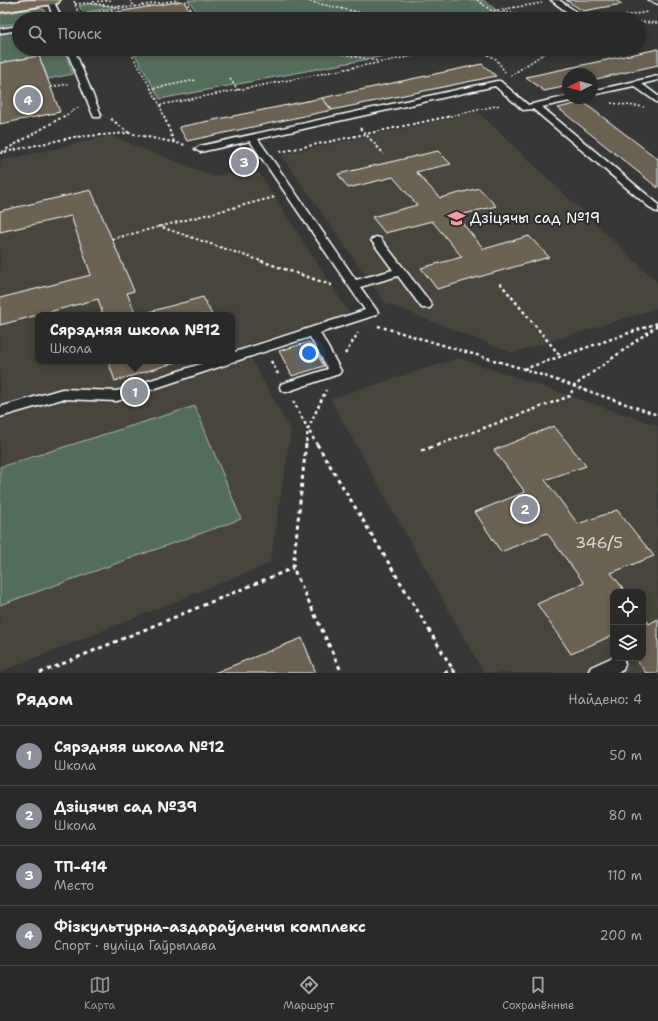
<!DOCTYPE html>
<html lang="ru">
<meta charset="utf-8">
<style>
:root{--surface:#292a28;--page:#313230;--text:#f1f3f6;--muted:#a5a7a8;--line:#454645;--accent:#8c9099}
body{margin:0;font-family:"Shantell Sans",sans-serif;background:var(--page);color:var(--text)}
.controls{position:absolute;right:12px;bottom:12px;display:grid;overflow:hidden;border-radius:8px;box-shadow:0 2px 6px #0003}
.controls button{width:36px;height:36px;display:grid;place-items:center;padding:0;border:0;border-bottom:1px solid var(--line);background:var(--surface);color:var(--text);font:20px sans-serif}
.compass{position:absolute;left:562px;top:68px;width:36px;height:36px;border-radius:50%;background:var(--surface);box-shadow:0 2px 6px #0003;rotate:265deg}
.you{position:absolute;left:309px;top:353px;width:14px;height:14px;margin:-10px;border:3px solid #fff;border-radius:50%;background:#1a73e8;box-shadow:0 0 0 6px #1a73e833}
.badge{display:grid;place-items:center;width:26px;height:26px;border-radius:50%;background:var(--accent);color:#fff;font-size:13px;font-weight:700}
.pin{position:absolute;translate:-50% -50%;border:2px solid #fff;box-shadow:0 1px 4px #0006}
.popup{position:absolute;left:35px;top:312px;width:200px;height:52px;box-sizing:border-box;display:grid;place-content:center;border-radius:8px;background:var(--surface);filter:drop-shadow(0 1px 3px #0005);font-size:13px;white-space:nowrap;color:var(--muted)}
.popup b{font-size:15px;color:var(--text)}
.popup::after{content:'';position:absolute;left:50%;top:100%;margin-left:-8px;border:8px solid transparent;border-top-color:var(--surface)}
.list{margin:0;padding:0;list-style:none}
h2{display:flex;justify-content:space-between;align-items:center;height:52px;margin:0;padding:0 16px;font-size:17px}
h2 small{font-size:13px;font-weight:400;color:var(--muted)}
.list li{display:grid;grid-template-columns:26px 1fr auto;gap:12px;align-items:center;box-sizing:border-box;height:60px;padding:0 16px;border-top:1px solid var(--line)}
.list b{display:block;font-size:15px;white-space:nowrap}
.list p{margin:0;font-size:13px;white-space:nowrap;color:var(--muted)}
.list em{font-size:13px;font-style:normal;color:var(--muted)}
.icon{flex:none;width:22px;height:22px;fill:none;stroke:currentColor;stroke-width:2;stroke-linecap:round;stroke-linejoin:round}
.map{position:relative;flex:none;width:658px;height:673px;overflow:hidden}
.search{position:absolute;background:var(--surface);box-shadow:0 2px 6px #0003;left:12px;right:12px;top:12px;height:44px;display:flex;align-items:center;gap:10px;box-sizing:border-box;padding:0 14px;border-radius:22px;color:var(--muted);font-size:15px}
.sheet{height:292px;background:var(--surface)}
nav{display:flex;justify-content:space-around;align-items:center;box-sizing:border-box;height:56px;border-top:1px solid var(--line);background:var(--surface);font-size:11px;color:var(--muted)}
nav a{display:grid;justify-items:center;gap:2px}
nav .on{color:var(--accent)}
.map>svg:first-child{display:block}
.built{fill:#47453e;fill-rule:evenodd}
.green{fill:#556e5b;stroke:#aab6ad}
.building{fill:#6b6253;stroke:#fff}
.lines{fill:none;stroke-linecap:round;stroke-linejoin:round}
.lane-casing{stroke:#fff;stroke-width:3}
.primary-casing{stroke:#fff;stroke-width:3}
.path-far3{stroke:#fff;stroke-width:1.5;stroke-dasharray:2 2;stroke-linecap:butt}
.path-far2{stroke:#fff;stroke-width:2;stroke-dasharray:2.5 2.5;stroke-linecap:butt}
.path-far1{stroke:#fff;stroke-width:2.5;stroke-dasharray:3 3;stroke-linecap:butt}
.path{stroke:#fff;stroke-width:3;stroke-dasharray:4 4;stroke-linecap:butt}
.lane{fill:#2a2d2e;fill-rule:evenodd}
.primary{fill:#736b5a;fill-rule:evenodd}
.labels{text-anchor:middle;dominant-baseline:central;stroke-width:4;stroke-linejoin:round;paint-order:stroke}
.poi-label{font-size:15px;fill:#fff;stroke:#2a2d2e;text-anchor:start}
.near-number-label{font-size:16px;fill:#dad8d4}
</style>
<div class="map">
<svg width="658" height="673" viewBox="0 0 658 673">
<rect width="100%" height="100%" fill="#373835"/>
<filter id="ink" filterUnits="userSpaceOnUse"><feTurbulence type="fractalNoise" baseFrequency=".025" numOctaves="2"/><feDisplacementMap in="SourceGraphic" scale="8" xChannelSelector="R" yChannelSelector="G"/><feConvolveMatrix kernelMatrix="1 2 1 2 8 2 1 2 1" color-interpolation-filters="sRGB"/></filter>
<g filter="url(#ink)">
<path class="built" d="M478 112 658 283V308L513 353 385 303 281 155Z
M111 136 213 176 257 170 350 314 244 346 291 431 270 563 0 672V161ZM38 315H232V361H38Z
M459 358 658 426V673H484L330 399ZM613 592H643V658H613Z"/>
<path class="green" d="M188 0H483L499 12 525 19H188L198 13Z
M88 4 119 7 87 12 82 11 79 6Z
M39 8 45 10V15L41 19H19V23L0 26V14Z
M11 31 12 33 19 32V49H55V50L64 49 73 74 48 79 39 56 0 63V33Z
M147 49H421L160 99 133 51Z
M195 406 241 519 0 605V467Z"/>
<path class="building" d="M566 0H615L622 4 583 11Z
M183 1 191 12 161 17 162 19H115L111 13Z
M658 49V65L592 80V74H568V86L544 91 526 77Z
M39 56 60 112 0 124V63Z
M482 64 496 76 332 110 322 98Z
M322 98 332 110 187 141 179 127Z
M583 102 658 159V188L558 108Z
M438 151 451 164 416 172 440 198 479 188 496 206 456 216 484 249 529 236 549 257 437 289 421 268 462 257 432 221 385 233 372 217 417 205 393 177 348 188 338 174Z
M250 155 257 164 237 169 231 159Z
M91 190 134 291 127 293 136 315H103L98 299 0 325V298L91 275 71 216 0 232V211Z
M203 297 212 315H138Z
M309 342 324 366 292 376 279 351Z
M108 361H180L115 381Z
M554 426 586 466 545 480 578 524 617 510 654 556 611 573 626 592H613V635L571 654 537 604 584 583 547 533 501 552 475 512 525 492 494 450Z
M643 615 649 624 658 619V673H646L635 658H643Z
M302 638 316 673H214Z"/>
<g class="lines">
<defs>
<path id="lane" d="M47 0H53L62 19H54Z
M551 0H559L582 16 578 18H575Z
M649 0H658V4Z
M19 26V30L0 33V29Z
M66 49H74L101 115 100 117H94L93 115Z
M658 76V80L642 84 658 96V103L634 86 592 95V91Z
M497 81H500L528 105 568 96V98H576L575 100 542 107 658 204V212L654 211 533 109 523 110 495 86 258 139 356 280 393 270 371 240 376 237 380 238 430 302 432 305 430 308H422L398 276 360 287 378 312 376 315 320 333 341 371 339 374 286 392 281 390 280 387 281 384 328 369 310 337 236 361 230 362 228 364 117 401 62 399 0 417V407L62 389 117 391 210 361H232V353L365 310 250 141 200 152 195 149 200 146Z
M613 657 623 658 625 664 623 670 616 673H588L591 667Z"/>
<path id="primary" d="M28 0H60L58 3 54 4 0 12V4Z"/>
</defs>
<use href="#lane" class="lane-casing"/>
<use href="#primary" class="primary-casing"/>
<path class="path-far3" d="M130 0 134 6
M302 0 389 19
M477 0 492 11 542 3
M74 1 79 15
M93 2 112 0
M87 3 127 7
M75 4 88 3
M106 11 111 19
M503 11 537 19
M71 16 178 0
M183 19 193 13 185 0
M605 19 648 12
M639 22 658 23
M129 49 160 105 164 117
M316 49 378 61
M477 49 496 59 505 72
M510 76 551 49
M230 79 238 90
M51 87 68 84
M150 89 196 80
M611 103 644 107
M160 105 449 49
M63 117 79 107
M446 117 500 105"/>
<path class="path-far2" d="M164 116 174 142
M111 119 129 133
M360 128 384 154
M2 152 64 116
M280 152 451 116
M0 153 74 137 129 133 186 145
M158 226 264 262
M112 239 275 197"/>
<path class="path-far1" d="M261 261 334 286
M500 283 561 357
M378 326 524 369 658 415
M345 354 358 333
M271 361 278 374
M524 369 658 323
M293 401 308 429 306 445
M317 445 308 429 326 390
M438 445 570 396 574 386 658 325"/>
<path class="path" d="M306 444 293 568 342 673
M317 444 455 673
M421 451 441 444
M40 673 293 568
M444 673 453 669"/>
<use href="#lane" class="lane"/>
<use href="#primary" class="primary"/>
</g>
</g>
<defs>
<symbol id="school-bare" viewBox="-9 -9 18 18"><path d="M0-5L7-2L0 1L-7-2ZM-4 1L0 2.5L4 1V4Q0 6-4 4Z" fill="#ff9aa2" stroke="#2a2d2e" stroke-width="2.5" paint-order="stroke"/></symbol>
</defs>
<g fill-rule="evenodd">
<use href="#school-bare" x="444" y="206" width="25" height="25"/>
</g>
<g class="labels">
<g class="poi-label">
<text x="470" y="218">Дзіцячы сад №19</text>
</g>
<g class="near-number-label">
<text x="599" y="542">346/5</text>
</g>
</g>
</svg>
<div class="controls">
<button><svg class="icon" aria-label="locate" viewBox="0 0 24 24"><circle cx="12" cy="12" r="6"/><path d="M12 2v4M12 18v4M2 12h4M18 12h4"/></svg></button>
<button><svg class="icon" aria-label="layers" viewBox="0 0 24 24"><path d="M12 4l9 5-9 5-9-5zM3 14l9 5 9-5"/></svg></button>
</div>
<svg class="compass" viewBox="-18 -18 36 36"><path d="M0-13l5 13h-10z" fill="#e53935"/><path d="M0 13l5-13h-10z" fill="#a5a7a8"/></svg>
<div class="you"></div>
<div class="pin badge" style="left:135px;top:392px">1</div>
<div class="popup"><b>Сярэдняя школа №12</b>Школа</div>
<div class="pin badge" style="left:525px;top:509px">2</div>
<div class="pin badge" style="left:244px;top:162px">3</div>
<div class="pin badge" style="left:28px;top:100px">4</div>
<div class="search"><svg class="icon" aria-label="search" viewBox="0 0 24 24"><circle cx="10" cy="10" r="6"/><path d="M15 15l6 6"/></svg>Поиск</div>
</div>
<section class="sheet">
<h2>Рядом<small>Найдено: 4</small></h2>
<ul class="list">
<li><span class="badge">1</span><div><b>Сярэдняя школа №12</b><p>Школа</p></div><em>50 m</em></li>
<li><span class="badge">2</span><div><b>Дзіцячы сад №39</b><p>Школа</p></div><em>80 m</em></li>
<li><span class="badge">3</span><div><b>ТП-414</b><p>Место</p></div><em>110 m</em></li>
<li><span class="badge">4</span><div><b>Фізкультурна-аздараўленчы комплекс</b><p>Спорт · вуліца Гаўрылава</p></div><em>200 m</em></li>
</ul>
</section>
<nav>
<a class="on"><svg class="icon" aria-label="map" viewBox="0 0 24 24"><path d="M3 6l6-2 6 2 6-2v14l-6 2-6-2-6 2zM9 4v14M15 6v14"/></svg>Карта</a>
<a><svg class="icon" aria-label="directions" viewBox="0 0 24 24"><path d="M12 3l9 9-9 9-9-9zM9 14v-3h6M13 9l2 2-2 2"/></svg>Маршрут</a>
<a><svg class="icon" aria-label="saved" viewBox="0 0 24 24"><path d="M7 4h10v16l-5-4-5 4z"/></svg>Сохранённые</a>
</nav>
